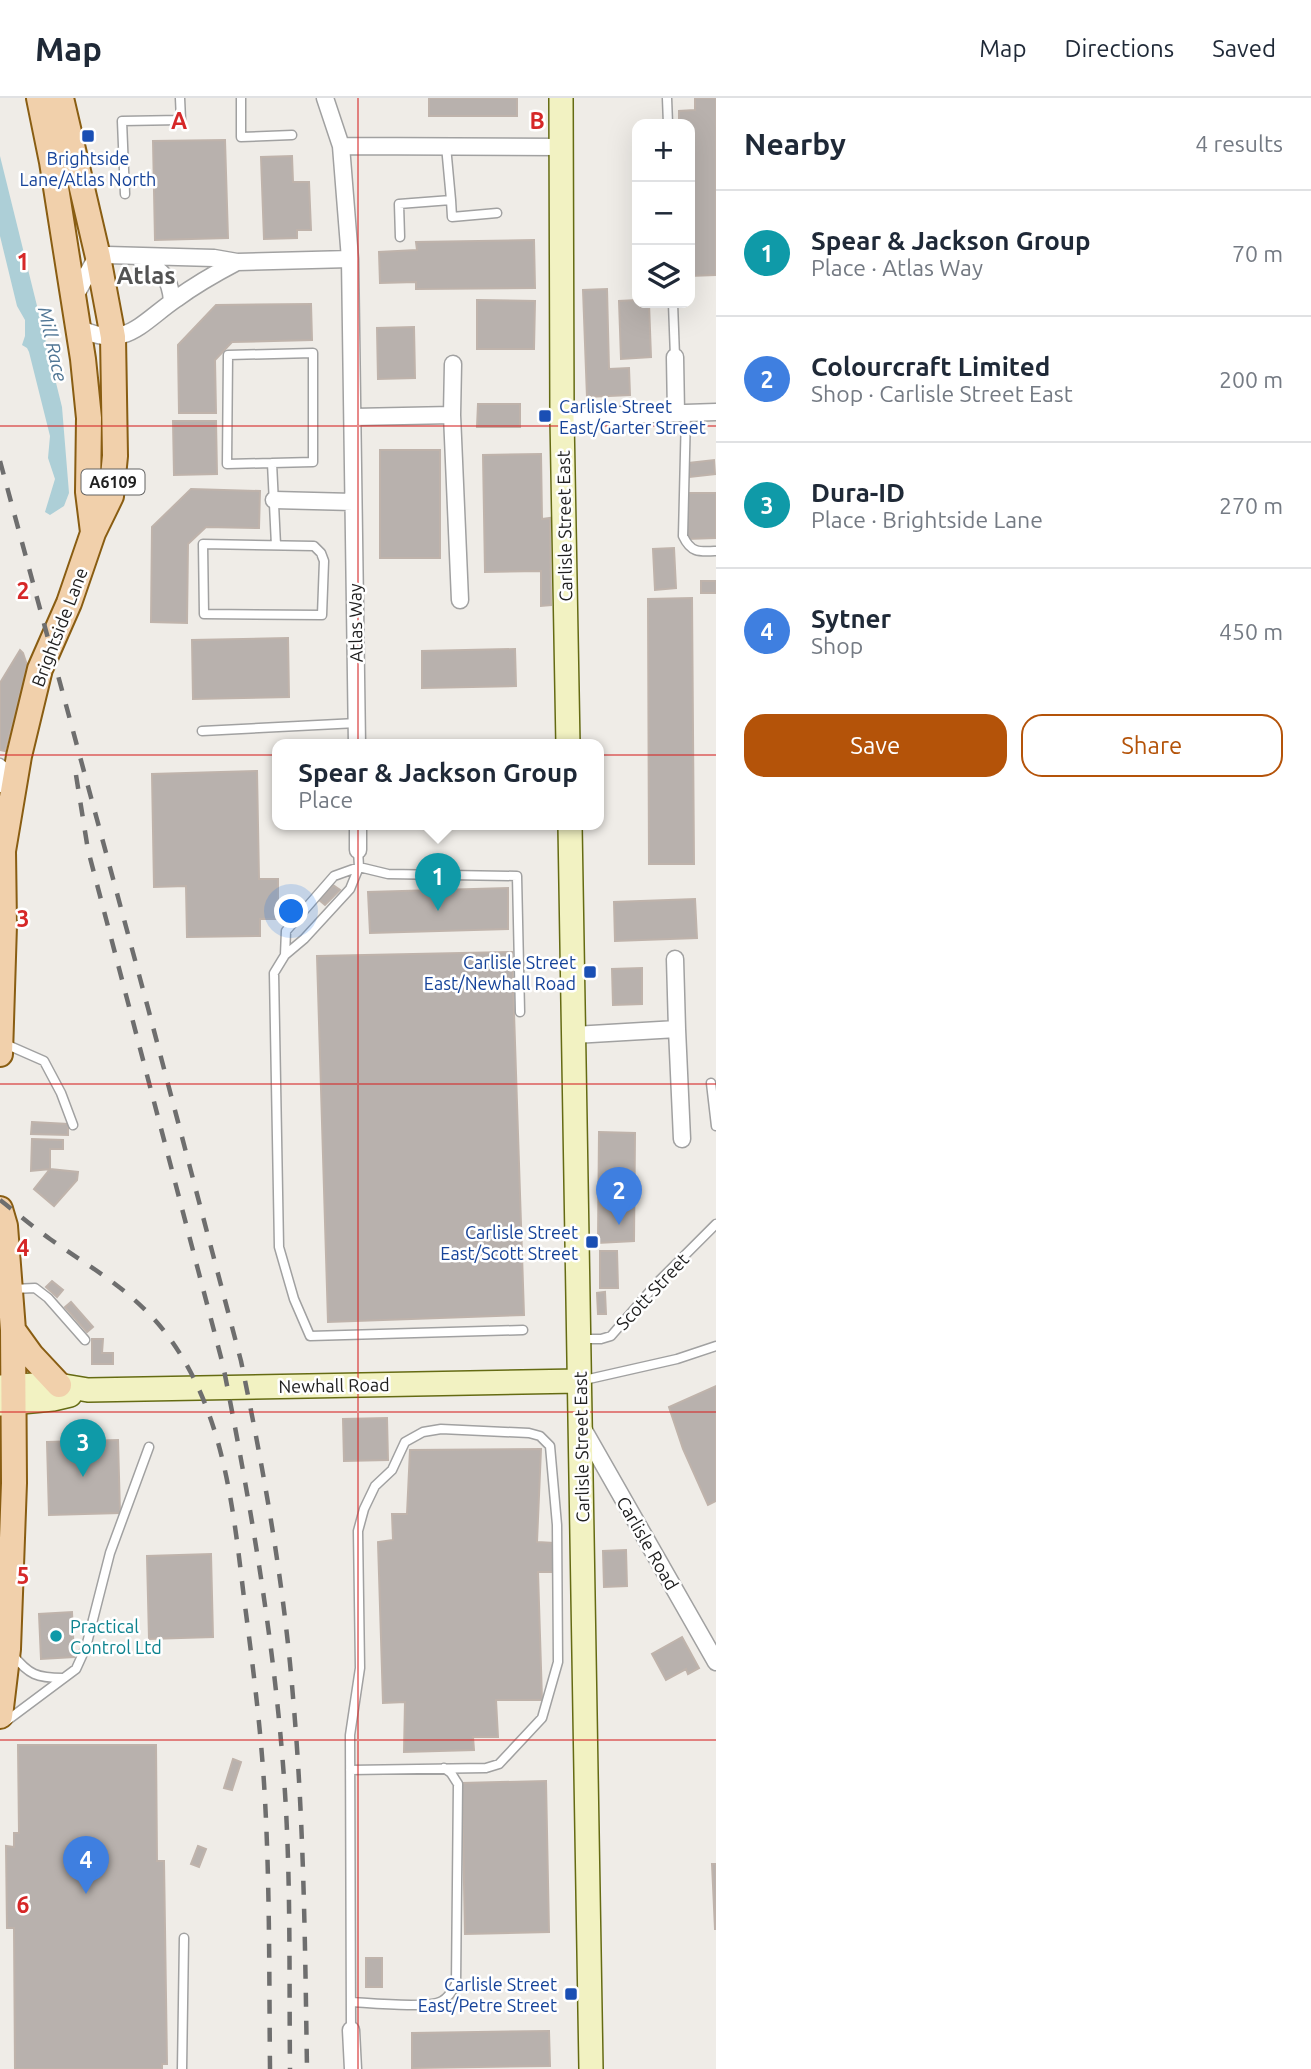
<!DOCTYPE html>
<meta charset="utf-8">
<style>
:root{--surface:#fff;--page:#f6f6f7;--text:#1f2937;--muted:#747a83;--line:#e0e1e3;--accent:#b45309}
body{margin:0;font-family:Ubuntu,sans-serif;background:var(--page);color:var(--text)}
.controls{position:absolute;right:21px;top:21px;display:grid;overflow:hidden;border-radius:14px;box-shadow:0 7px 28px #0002}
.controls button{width:63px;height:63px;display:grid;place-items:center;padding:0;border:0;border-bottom:2px solid var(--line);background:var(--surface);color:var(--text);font:35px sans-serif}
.you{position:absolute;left:292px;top:814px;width:24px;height:24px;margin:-18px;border:5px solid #fff;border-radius:50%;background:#1a73e8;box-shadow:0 0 0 10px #1a73e833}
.badge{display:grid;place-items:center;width:46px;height:46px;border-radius:50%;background:var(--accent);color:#fff;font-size:23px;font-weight:700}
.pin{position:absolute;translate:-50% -58px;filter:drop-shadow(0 2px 4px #0008)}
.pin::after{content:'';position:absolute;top:37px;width:24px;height:21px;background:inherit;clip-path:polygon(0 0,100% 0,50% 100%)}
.popup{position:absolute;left:272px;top:641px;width:332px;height:91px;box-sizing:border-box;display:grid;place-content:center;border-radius:14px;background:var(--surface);filter:drop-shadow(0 2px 5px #0005);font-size:23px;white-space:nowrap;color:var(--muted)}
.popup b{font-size:26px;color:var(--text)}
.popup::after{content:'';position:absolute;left:50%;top:100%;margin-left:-14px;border:14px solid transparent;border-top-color:var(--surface)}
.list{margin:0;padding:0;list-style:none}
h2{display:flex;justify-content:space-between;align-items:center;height:91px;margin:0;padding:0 28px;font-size:30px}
h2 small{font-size:23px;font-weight:400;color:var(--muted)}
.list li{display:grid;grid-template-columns:46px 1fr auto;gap:21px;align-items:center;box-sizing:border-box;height:126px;padding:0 28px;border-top:2px solid var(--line)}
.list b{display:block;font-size:26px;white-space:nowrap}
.list p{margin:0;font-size:23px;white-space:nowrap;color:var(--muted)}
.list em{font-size:23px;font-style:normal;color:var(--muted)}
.actions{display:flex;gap:14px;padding:21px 28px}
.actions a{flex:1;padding:16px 0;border:2px solid var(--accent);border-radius:21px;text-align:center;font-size:24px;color:var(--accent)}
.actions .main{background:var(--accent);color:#fff}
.icon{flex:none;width:38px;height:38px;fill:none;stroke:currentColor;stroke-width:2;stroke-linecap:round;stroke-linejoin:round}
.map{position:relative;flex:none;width:716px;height:1971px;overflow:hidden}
header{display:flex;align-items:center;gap:42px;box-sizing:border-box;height:98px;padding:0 35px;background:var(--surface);border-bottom:2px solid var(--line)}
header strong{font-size:33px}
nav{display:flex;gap:38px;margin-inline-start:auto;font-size:24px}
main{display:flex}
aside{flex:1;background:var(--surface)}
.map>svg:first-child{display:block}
.water{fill:#adcfd7}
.building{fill:#b8b1ad;stroke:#bfb3ab;stroke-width:2}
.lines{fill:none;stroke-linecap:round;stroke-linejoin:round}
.lane-casing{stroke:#a1a1a1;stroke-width:11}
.street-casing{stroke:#a1a1a1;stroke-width:19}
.secondary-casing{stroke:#656b13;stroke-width:26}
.primary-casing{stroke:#895d12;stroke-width:28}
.lane{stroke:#fff;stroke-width:8}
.street{stroke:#fff;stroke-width:16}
.secondary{stroke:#f2f2c2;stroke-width:23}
.primary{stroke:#f1d0ab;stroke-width:24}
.rail{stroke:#6e6e6e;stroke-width:4.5;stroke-dasharray:14 14;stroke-linecap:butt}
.grid{fill:none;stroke:#d62828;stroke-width:2;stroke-opacity:0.55}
.transit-dot{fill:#1a4fb4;stroke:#fff;stroke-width:2.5}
.culture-dot{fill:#0f9aa8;stroke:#fff;stroke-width:2.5}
.labels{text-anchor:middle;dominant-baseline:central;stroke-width:5;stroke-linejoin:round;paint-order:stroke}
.shield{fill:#fff;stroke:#636363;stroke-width:2}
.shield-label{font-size:16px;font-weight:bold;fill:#202020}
.transit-label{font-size:18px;fill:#164399;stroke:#fff;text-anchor:end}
.street-label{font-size:18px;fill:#202020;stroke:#fff}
.culture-label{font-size:18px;fill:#0d838f;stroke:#fff;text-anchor:start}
.water-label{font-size:19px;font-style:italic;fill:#507695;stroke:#fff}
.district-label{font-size:24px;font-weight:bold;fill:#535353;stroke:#fff}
.grid-label{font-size:23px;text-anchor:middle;font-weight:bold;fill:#d62828;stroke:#fff;stroke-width:5;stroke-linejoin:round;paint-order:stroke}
</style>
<header>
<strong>Map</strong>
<nav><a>Map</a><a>Directions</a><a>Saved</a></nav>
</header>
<main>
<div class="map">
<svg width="716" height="1971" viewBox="0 0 716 1971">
<rect width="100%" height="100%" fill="#efece7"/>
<path class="water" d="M0 58 62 309 69 395 64 408 50 417 45 414 55 381 48 360 50 338 29 254 27 250 22 247 25 238V222L17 208 0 138Z"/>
<path class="building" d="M429 0H517V18H429Z
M695 0H716V177L690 178V26H679V13L695 12Z
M225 42 228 140 155 142 153 43Z
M292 58 293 84H309L311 132H297V140L264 141 261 59Z
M534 142 535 190 416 191V184L380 185 379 154 417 152 416 144Z
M607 191 609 271 629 270 630 297 587 299 583 192Z
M477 202 535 203 534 251H477Z
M637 202V205H649L651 259 621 261 619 203Z
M311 206 312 242 232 244 215 262 216 315H179L178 247 216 207Z
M414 229 415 280 378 281 377 230Z
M478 306H520V329H477Z
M173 323H216L217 376 174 377Z
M380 352H440V460H380Z
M541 356 542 421 550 420 551 507 541 508V473L485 474 483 357Z
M714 362 715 376 690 379 689 365Z
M191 391 260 393 259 430 206 429 188 446 187 525 151 524 152 429Z
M687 395H716V440L687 441Z
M674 450 676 490 655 492 653 451Z
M701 483H716V495H701Z
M692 500 694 766H649L648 501Z
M288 540 289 599 193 601 192 542Z
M515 551 516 588 422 590V553Z
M20 552 23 555 27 567 5 653 0 652V585Z
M257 673 259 781H278V821H260V838L187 839 186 788 154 789 152 676Z
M333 787 340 792 325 807 319 802Z
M508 790V831L370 835 368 794Z
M695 801 697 840 615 843 614 804Z
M512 854 524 1217 328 1224 317 858Z
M642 870V906L613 907 612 871Z
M32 1024 68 1026V1037L31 1036Z
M599 1034 635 1035 634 1143 598 1145Z
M32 1041 63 1042V1051H50V1071L31 1073Z
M50 1071 78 1074 77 1082 54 1108 34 1091Z
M600 1153H617L618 1190H600Z
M52 1183 63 1192 57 1199 46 1189Z
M605 1194 606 1216H598L597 1195Z
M71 1204 93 1229 87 1234 65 1209Z
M92 1241H103L102 1255H113V1266H92Z
M716 1288V1403L708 1407 683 1351 669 1309Z
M387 1320 388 1362 344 1363 343 1321Z
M118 1342 120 1415 49 1417 47 1344Z
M541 1351 537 1444 554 1445V1474H538L542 1602H496L498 1639H473L474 1652 404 1654 405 1604 383 1605 378 1444 393 1442 392 1416H407L410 1352Z
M626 1452 627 1488 604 1489 603 1453Z
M211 1456 213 1539 149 1541 147 1458Z
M72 1514 74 1559 41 1561 39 1516Z
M682 1539 699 1570 688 1576 686 1571 666 1582 652 1556Z
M18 1647H156L157 1763H164L167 1966H162V1971H15L14 1830H7L6 1748 14 1749V1735H19Z
M233 1661 241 1664 232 1692 224 1690Z
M546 1683 549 1834 465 1836 462 1685Z
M198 1748 206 1751 199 1769 191 1766Z
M712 1766H716V1831H715Z
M366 1860H382V1889H366Z
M549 1933 550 1968 412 1970V1935Z"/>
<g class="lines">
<defs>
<path id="lane" d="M241 0V39L292 37
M667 0 668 26
M125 96 122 23 181 22 180 0
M451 102 452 119 497 115
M400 139 399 106 451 102 446 48
M673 205 675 259
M686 315 683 438C691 455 699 454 716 453
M272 365 313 364V255L228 257 227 366 272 365 276 447
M203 446 314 448 321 455 324 463 322 517 204 516Z
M202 633 357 625
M0 665 4 668 0 690
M358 752 359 769 350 791 304 841 285 857 274 875 279 1149 294 1201 310 1238 523 1232
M285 857 286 833 334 778 359 769 388 776 517 778 520 914
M3 945 44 963 61 995 73 1027
M711 985 716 1028
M13 1191 35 1190 48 1200 85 1242
M582 1241H601L611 1238 657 1185 716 1126
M580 1283 677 1261 716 1248
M12 1556C29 1577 37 1580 63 1580
M5 1624 76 1571 86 1549 110 1455 149 1349
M350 1672 486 1670 499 1666 542 1620 558 1564 557 1427 550 1348 540 1338 529 1335 441 1331 423 1334 405 1344 392 1372 375 1388 364 1411 358 1433 360 1570 350 1637 351 1932
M351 1904C370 1905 428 1911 442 1903 449 1899 452 1893 456 1886L458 1686 451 1675 444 1670
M182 1971 184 1840"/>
<path id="street" d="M325 0 341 48 350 161
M341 48 562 49
M140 161C162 173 170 178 172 203
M75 198 94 164 98 159 107 157 214 160 237 164 350 161 357 647
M79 230C125 253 141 225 176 201 195 187 216 175 237 164
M675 259 676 315
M452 317 460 502
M354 319 452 317 453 266
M562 319 716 314
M274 402 353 404
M358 752V727
M675 861 677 931
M574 937 677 931 682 1041
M582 1329 716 1564
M351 1932 353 1971"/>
<path id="secondary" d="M561 0 562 319 568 647
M570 727 591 1971
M0 1289 52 1286 88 1292 579 1283
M0 1306 53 1301 70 1297"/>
<path id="primary" d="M39 0 52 64 83 261 89 320 88 394 93 434
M0 956 4 827 3 753 19 658 40 571 69 505 93 435 111 398 115 358 113 239 98 159 61 0
M0 1111 5 1128 13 1232 14 1385 8 1551 0 1618
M13 1232 31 1257 59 1287"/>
</defs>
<use href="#lane" class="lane-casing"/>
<use href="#street" class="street-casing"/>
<use href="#secondary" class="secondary-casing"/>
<use href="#primary" class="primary-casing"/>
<use href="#lane" class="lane"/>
<use href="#street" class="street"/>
<use href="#secondary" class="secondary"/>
<use href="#primary" class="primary"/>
<path class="rail" d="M0 363 148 910 241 1263C264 1374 284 1486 293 1599 304 1723 305 1847 307 1971
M76 677 88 752 223 1267C250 1404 274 1541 284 1680 291 1777 289 1874 290 1971
M0 1102C17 1115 33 1129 50 1141 94 1172 134 1193 168 1238 224 1314 233 1409 244 1500 252 1561 260 1623 264 1685 270 1780 269 1876 270 1971"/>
</g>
<path class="grid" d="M358 0V1971M0 328H716M0 657H716M0 986H716M0 1314H716M0 1642H716"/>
<g class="transit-dot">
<rect x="81" y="31" width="14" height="14" rx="3.5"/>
<rect x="538" y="311" width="14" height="14" rx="3.5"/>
<rect x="583" y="867" width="14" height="14" rx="3.5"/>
<rect x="585" y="1137" width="14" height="14" rx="3.5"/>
<rect x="564" y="1889" width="14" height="14" rx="3.5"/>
</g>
<circle class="culture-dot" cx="56" cy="1538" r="7"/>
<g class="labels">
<rect class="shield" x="81.5" y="371.5" width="63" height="25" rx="5"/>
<g class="shield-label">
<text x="113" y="384">A6109</text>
</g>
<g class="transit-label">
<text x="88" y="60" text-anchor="middle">Brightside<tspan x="88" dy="21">Lane/Atlas North</tspan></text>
<text x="559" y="308" text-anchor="start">Carlisle Street<tspan x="559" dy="21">East/Garter Street</tspan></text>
<text x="576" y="864">Carlisle Street<tspan x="576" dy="21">East/Newhall Road</tspan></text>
<text x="578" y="1134">Carlisle Street<tspan x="578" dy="21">East/Scott Street</tspan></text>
<text x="557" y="1886">Carlisle Street<tspan x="557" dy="21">East/Petre Street</tspan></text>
</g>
<g class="street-label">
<text transform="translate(564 428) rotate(-91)">Carlisle Street East</text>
<text transform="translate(355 525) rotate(-91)">Atlas Way</text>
<text transform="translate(59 529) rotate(-69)">Brightside Lane</text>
<text transform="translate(652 1193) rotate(-47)">Scott Street</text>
<text transform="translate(334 1287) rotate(-1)">Newhall Road</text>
<text transform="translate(581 1349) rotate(-91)">Carlisle Street East</text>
<text transform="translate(648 1445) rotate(60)">Carlisle Road</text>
</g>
<g class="culture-label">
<text x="70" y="1528">Practical<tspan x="70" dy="21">Control Ltd</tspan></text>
</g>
<g class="water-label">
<text transform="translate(53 246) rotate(77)">Mill Race</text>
</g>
<g class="district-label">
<text x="146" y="177">Atlas</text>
</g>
</g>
<g class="grid-label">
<text x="179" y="31">A</text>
<text x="537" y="31">B</text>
<text x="23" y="172">1</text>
<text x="23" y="501">2</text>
<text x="23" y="829">3</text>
<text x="23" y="1158">4</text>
<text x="23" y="1486">5</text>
<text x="23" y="1815">6</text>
</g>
</svg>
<div class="controls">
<button>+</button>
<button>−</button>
<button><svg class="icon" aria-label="layers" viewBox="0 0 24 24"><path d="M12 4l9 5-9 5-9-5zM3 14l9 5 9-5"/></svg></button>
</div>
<div class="you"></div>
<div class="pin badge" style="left:438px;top:813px;background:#0f9aa8">1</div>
<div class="popup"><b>Spear &amp; Jackson Group</b>Place</div>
<div class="pin badge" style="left:619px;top:1127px;background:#3f7fe0">2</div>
<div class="pin badge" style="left:83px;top:1379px;background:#0f9aa8">3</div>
<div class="pin badge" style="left:86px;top:1796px;background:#3f7fe0">4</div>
</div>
<aside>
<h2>Nearby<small>4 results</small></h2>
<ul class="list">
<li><span class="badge" style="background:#0f9aa8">1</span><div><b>Spear &amp; Jackson Group</b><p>Place · Atlas Way</p></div><em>70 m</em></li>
<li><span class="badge" style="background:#3f7fe0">2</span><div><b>Colourcraft Limited</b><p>Shop · Carlisle Street East</p></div><em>200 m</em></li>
<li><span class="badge" style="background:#0f9aa8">3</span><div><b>Dura-ID</b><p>Place · Brightside Lane</p></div><em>270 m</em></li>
<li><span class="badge" style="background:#3f7fe0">4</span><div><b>Sytner</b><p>Shop</p></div><em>450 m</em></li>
</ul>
<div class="actions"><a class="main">Save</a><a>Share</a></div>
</aside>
</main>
